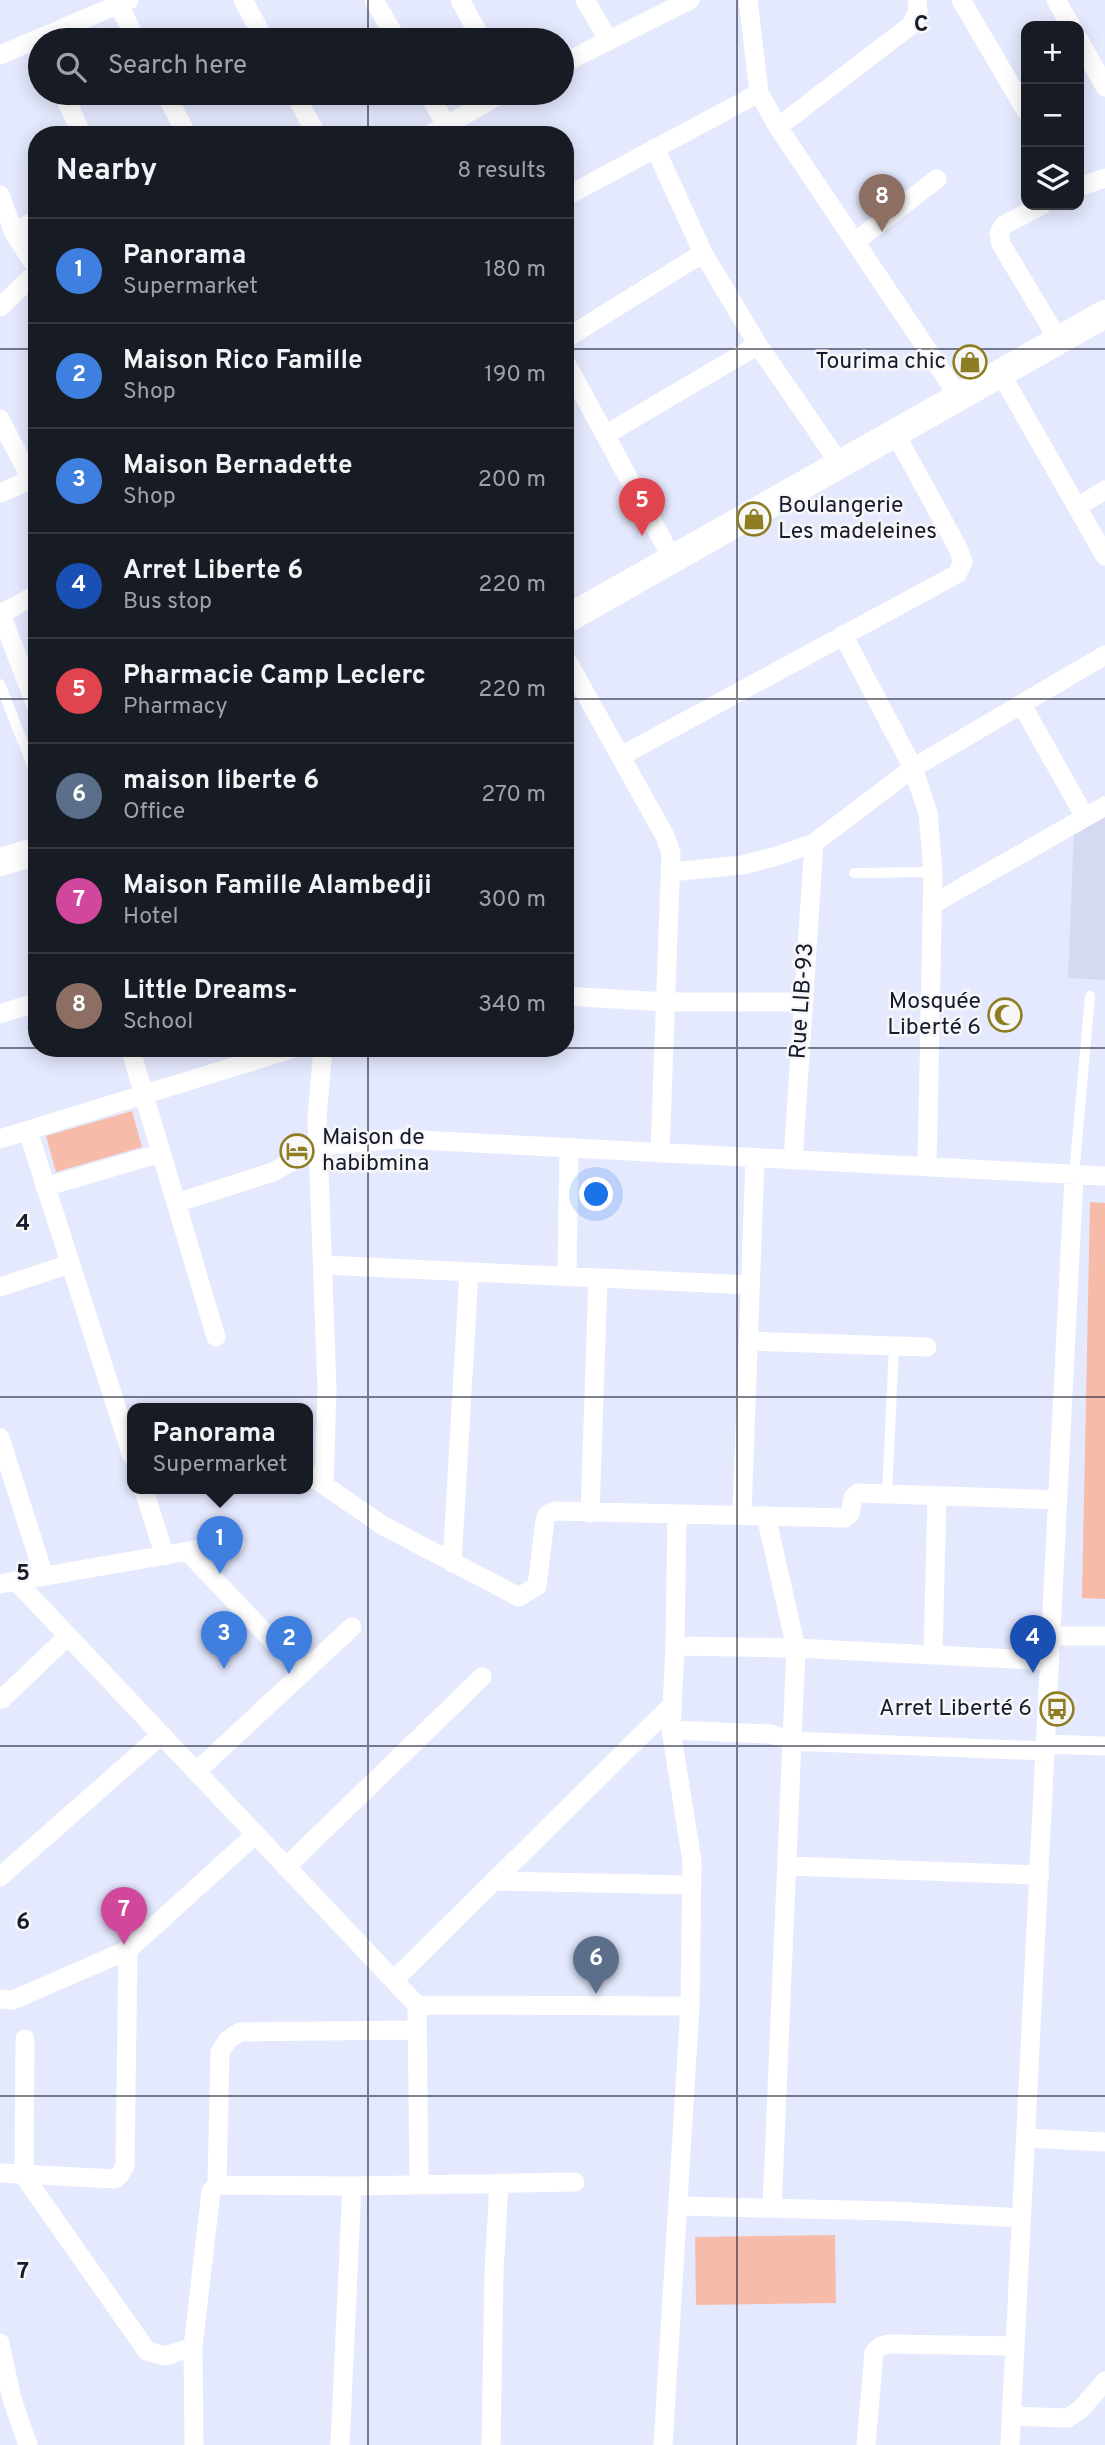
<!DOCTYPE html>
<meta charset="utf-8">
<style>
:root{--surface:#171b24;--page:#242831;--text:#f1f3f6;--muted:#9ea1a6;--line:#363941;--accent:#8f7d23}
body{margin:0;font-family:Overpass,sans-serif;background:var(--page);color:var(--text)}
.controls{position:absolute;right:21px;top:21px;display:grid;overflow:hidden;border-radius:14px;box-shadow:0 4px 18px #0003}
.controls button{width:63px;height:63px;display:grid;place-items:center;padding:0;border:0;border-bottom:2px solid var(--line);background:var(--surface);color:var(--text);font:35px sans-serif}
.you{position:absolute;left:597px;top:1195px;width:24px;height:24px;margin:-18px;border:5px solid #fff;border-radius:50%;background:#1a73e8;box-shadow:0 0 0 10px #1a73e833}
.badge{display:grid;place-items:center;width:46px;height:46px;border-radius:50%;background:var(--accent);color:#fff;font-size:23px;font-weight:700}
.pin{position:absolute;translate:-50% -58px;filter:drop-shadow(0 2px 4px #0008)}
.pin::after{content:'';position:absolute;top:37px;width:24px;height:21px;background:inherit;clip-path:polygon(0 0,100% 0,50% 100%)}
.popup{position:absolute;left:127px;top:1403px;width:186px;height:91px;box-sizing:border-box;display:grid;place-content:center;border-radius:14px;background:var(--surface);filter:drop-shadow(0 2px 5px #0005);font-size:23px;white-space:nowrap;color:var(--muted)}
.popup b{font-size:26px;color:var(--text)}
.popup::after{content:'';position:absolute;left:50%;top:100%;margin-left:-14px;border:14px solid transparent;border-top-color:var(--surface)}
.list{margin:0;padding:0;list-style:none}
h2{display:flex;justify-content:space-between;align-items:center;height:91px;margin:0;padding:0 28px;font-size:30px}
h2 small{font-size:23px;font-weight:400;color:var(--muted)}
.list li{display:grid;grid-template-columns:46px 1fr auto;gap:21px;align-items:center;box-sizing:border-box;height:105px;padding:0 28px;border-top:2px solid var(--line)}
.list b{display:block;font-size:26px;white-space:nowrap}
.list p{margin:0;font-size:23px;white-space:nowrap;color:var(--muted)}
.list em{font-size:23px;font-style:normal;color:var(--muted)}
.icon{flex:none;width:38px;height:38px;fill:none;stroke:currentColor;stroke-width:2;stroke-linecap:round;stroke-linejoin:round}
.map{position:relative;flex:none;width:1105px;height:2445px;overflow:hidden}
.search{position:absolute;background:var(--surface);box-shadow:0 4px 18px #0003;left:28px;top:28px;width:546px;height:77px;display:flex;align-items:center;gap:18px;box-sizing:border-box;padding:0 24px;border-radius:38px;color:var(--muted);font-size:26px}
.panel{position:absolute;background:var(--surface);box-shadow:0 4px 18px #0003;left:28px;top:126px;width:546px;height:931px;border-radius:28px}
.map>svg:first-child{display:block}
.built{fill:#d5d9f2}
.green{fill:#f7bba9}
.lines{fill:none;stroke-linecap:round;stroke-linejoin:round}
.lane{stroke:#fff;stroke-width:10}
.street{stroke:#fff;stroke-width:19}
.secondary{stroke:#fff;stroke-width:28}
.grid{fill:none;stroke:#181b2e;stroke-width:2;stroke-opacity:0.55}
.labels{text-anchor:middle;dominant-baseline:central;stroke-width:5;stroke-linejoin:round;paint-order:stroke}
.poi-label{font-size:23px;fill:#181b2e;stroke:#f7f7f7;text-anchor:end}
.street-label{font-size:23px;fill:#181b2e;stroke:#f7f7f7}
.grid-label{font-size:23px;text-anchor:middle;font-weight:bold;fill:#181b2e;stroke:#f7f7f7;stroke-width:5;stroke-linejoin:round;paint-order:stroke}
</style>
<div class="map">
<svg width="1105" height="2445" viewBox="0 0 1105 2445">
<rect width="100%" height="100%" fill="#e5e9fe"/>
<path class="built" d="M1105 813V980L1068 978 1074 831Z"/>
<path class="green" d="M132 1111 142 1147 56 1172 46 1136Z
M1090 1202 1105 1203V1599L1082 1598Z
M835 2235 836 2303 696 2305 695 2237Z"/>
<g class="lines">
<path class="lane" d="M0 684 37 778
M854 873 933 872
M1074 1175 1090 996
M887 1495 894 1346"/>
<path class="street" d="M243 0 265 40
M374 0 397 40
M460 0 482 40
M585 0 609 41
M748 0 759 93 778 127 959 397
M961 0 1026 111
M1056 0 1071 26
M118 5 137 40
M1079 40 1105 87
M0 55 129 0
M562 64 690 0
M63 93 82 135
M165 93 187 135
M294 93 317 135
M428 93 446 125
M778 127 911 25 918 12 917 0
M429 135 503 93
M655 148 703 253 758 345 840 464
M1079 187 1105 178
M0 195 14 233 37 269
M565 197 759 93
M1042 205 1004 225 999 233 1001 244 1059 341
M14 233 37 219
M855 242 937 179
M0 307 37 272
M565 339 703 253
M565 361 673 560
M1001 374 1105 556
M0 419 31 479
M605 435 758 345
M0 493 37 477
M1077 507 1105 490
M0 612 37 708
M1 614 37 594
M843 635 913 768 928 813 933 872 927 1167
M565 657 665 836 671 853 660 1153
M1022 705 1085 817
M621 756 957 574 963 562 958 548 895 433
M671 872 742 865 777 856 814 843 913 768 1105 655
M933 904 1105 806
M565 996 666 1002H802
M0 1014 37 1002
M130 1048 216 1337
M323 1048 317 1118 327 1388 324 1484
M28 1131 132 1456
M0 1139 295 1048
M793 1160 814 843
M45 1187 161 1153
M176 1203 273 1172 319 1146 401 1139 1105 1176
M323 1265 751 1285
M567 1276 569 1148
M0 1287 70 1264
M749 1341 927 1347
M0 1438 44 1576
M308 1474 382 1525 519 1597 537 1586 545 1520 548 1514 555 1511 845 1518 850 1514 853 1498 858 1493 1058 1500
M143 1488 165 1556
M590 1513 598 1278
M742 1514 755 1158
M766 1516 796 1648 772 2208
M188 1552 303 1673
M452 1563 469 1272
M16 1581 417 2005 419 2184
M0 1584 235 1543
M1051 1636H1105
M675 1646 796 1648 1050 1661
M933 1654 937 1497
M2 1699 68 1636
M671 1730 771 1734 792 1741 1046 1751
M1045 1744 1105 1746
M196 1772 352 1627
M787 1866 1040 1875
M286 1867 482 1677
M0 1877 161 1735
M493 1881 692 1885
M394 1980 670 1707
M0 1999 13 2000 128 1950
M417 2005 690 2006
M25 2039 24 2176 147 2351 165 2356 193 2347 211 2191 217 2185 220 2052 228 2040 240 2032 417 2030
M1027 2138 1105 2142
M0 2173 115 2179 119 2176 125 2166 128 1950 256 1834
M217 2185 352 2186 575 2182
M678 2206 892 2211 1021 2218
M0 2343 12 2399 28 2445
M193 2347 194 2445
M1011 2416 1068 2418 1081 2409 1105 2381
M340 2445 352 2186
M491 2445 494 2272 499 2183
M663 2445 690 2006 692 1861 671 1730 675 1646 677 1514
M866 2445 874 2352 881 2346 889 2344 1015 2346
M1010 2445 1074 1175"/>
<path class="secondary" d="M565 620 1105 314
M0 862 37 851"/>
</g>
<path class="grid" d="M368 0V40M737 0V2445M368 93V135M0 349H37M565 349H1105M0 699H37M565 699H1105M0 1048H37M368 1048V2445M565 1048H1105M0 1397H1105M0 1746H1105M0 2096H1105"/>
<defs>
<symbol id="shop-ring" viewBox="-11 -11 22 22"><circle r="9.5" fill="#f7f7f7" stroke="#8f7d23" stroke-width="1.5"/><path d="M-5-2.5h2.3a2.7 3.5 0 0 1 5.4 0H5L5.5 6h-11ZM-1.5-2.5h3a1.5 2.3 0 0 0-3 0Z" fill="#8f7d23"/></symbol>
<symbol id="mosque-ring" viewBox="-11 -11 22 22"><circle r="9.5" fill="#f7f7f7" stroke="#8f7d23" stroke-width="1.5"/><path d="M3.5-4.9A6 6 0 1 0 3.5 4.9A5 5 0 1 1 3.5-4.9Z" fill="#8f7d23"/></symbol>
<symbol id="hotel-ring" viewBox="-11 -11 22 22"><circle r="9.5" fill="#f7f7f7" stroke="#8f7d23" stroke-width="1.5"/><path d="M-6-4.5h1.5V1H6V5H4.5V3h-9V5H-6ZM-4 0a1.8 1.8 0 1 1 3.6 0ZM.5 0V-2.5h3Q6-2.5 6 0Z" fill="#8f7d23"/></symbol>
<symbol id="bus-ring" viewBox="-11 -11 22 22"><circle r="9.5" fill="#f7f7f7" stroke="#8f7d23" stroke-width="1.5"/><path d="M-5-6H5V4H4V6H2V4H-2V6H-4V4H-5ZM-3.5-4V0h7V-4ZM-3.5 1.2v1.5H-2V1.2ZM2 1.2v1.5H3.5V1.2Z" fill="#8f7d23"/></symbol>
</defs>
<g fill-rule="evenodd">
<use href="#shop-ring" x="951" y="343" width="38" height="38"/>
<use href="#shop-ring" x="735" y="500" width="38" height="38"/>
<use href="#mosque-ring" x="986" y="996" width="38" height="38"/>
<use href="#hotel-ring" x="278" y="1132" width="38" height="38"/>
<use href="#bus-ring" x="1038" y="1690" width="38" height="38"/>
</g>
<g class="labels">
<g class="poi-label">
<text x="946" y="362">Tourima chic</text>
<text x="778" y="506" text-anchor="start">Boulangerie<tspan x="778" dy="26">Les madeleines</tspan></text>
<text x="981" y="1002">Mosquée<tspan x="981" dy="26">Liberté 6</tspan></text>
<text x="322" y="1138" text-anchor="start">Maison de<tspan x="322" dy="26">habibmina</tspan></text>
<text x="1032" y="1709">Arret Liberté 6</text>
</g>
<g class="street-label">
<text transform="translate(803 1001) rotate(-86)">Rue LIB-93</text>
</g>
</g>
<g class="grid-label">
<text x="921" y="31">C</text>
<text x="23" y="1230">4</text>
<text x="23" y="1580">5</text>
<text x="23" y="1929">6</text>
<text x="23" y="2278">7</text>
</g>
</svg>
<div class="controls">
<button>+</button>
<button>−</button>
<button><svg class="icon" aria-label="layers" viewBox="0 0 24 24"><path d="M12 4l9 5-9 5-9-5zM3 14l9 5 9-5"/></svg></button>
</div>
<div class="you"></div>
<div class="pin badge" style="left:220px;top:1574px;background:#3f7fe0">1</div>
<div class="popup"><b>Panorama</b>Supermarket</div>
<div class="pin badge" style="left:289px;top:1674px;background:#3f7fe0">2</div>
<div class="pin badge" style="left:224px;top:1669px;background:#3f7fe0">3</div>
<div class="pin badge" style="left:1033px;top:1673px;background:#1a4fb4">4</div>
<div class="pin badge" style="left:642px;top:536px;background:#e0444e">5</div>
<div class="pin badge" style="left:596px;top:1994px;background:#5c6f8a">6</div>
<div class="pin badge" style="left:124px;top:1945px;background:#d1479c">7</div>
<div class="pin badge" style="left:882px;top:232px;background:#8d6e63">8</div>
<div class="search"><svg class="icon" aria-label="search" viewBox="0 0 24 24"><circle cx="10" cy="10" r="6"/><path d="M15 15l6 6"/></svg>Search here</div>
<section class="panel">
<h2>Nearby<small>8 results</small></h2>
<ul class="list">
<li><span class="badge" style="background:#3f7fe0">1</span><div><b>Panorama</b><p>Supermarket</p></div><em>180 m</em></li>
<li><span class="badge" style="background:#3f7fe0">2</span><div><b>Maison Rico Famille</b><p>Shop</p></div><em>190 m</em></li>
<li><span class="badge" style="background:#3f7fe0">3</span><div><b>Maison Bernadette</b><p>Shop</p></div><em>200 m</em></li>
<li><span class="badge" style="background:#1a4fb4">4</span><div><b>Arret Liberte 6</b><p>Bus stop</p></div><em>220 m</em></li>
<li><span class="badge" style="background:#e0444e">5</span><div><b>Pharmacie Camp Leclerc</b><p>Pharmacy</p></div><em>220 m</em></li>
<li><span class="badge" style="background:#5c6f8a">6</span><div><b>maison liberte 6</b><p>Office</p></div><em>270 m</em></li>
<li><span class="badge" style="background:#d1479c">7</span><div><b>Maison Famille Alambedji</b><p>Hotel</p></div><em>300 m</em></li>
<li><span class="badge" style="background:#8d6e63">8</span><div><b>Little Dreams-</b><p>School</p></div><em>340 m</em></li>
</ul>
</section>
</div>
